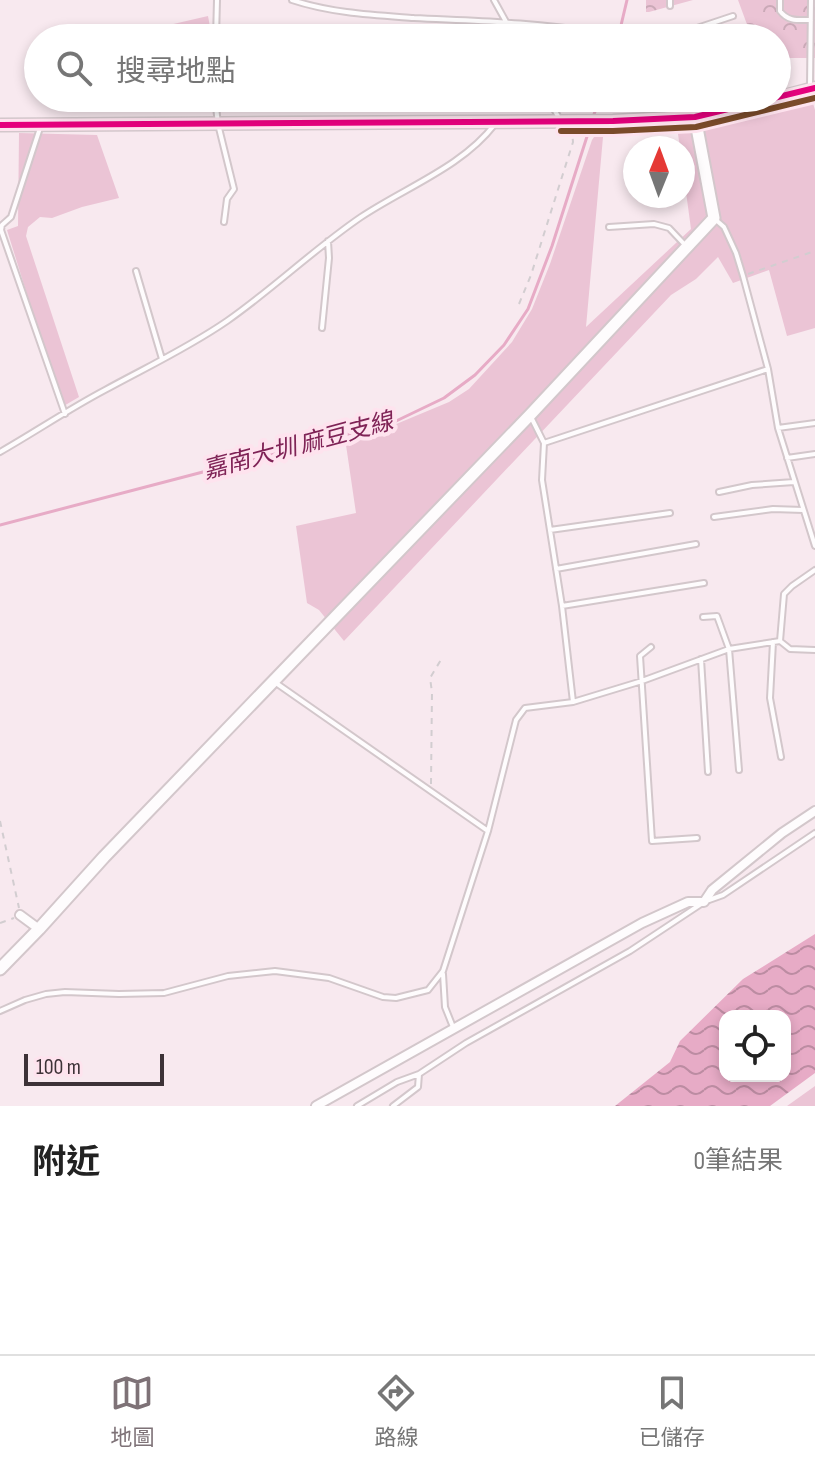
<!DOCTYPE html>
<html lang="zh-TW">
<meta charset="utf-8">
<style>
:root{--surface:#fff;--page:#f6f6f6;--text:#222;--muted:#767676;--line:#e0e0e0;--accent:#7e7277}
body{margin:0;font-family:"Sofia Sans Condensed","Noto Sans TC",sans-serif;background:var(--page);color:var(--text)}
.controls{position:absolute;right:24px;bottom:24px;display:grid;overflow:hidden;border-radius:16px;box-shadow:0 4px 12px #0003}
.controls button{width:72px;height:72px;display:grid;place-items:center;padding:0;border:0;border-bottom:2px solid var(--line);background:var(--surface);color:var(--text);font:40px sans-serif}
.compass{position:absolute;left:623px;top:136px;width:72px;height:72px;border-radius:50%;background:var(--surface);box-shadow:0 4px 12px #0003;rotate:1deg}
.scale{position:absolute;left:24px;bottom:20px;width:140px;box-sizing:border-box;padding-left:8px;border:4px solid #3d3237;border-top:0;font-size:22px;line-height:28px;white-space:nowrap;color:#3d3237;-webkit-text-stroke:6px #fee3ee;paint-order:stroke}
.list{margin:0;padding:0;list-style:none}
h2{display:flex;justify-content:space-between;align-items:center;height:104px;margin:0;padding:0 32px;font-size:34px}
h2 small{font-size:26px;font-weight:400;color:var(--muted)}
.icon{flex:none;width:44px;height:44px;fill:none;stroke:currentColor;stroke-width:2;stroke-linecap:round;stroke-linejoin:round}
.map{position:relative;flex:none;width:815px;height:1106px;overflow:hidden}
.search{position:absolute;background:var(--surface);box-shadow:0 4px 12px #0003;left:24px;right:24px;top:24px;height:88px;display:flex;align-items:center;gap:20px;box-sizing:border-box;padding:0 28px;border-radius:44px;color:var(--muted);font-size:30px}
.sheet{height:248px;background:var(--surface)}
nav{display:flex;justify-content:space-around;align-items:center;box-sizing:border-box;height:112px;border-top:2px solid var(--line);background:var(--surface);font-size:22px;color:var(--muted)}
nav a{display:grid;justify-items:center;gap:4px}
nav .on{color:var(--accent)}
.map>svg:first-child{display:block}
.grass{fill:#ebc4d5}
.park{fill:url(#park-crowns)}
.water{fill:url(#water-waves);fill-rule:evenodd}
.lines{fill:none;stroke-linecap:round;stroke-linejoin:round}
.stream{stroke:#e7abc6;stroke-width:3}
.lane-casing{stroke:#d3c7cb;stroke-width:8}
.street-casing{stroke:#d3c7cb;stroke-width:12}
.secondary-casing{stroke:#d3c7cb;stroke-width:15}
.path{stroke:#d2cdd0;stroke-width:2;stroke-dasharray:6 6;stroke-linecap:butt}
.lane{stroke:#fefcfd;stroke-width:4}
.street{stroke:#fefcfd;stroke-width:8}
.secondary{stroke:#fefcfd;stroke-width:11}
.bus-1-casing{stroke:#fee3ee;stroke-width:12}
.bus-2-casing{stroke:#fee3ee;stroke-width:12}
.bus-1{stroke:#e5007d;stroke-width:6}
.bus-2{stroke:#7a4b2a;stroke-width:6}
.labels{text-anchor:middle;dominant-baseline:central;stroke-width:8;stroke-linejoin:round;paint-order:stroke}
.water-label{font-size:24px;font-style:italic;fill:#7f2356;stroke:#fee3ee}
</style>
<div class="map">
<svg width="815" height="1106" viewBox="0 0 815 1106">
<defs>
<pattern id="park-crowns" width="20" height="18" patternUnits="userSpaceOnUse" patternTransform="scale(2)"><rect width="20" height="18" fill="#ebc4d5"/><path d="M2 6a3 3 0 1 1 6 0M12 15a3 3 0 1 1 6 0" fill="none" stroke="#caa9b7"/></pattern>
<pattern id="water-waves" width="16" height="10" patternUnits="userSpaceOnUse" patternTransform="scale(2)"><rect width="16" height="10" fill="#e7abc6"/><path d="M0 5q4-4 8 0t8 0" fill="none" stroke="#bc8ca2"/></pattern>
</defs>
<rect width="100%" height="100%" fill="#f8e9ef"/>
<path class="grass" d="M208 16 212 38H157L156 28Z
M807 83 815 110V328L787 336 769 270 733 283 718 257 696 279 671 295 344 641 319 610 307 603 296 526 356 513 346 445 449 402 469 389 512 342 532 309 550 264 592 140 596 134 600 133 603 137 586 327 691 229 683 170V148H680L674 106 753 98H777V92Z
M160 98H212V104L160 107Z
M19 133 97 135 119 198 82 207 52 218 40 217 28 227 26 236 79 397 62 407 7 230 18 226Z
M815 1086V1106H787Z"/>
<path class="park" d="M646 0H693L649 12H646Z
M738 0H815V58H777V38H752Z"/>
<path class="water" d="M815 934V1073L770 1106H615L670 1062 680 1041 743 979ZM725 1016H785V1076H725Z"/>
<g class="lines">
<path class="stream" d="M618 38 627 0
M593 117 600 98
M0 525 394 422 444 398 475 375 504 345 528 309 552 246 591 124"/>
<defs>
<path id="lane" d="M292 0C331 13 374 15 414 18 474 21 534 22 593 32
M494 0 515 38
M780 0V11C788 22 799 20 811 20
M670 6V0
M216 38 217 0
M680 38 679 34 733 16
M810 86 811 0
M215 98 218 124 234 189 227 199 224 222
M548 98 560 120
M691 98 694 115
M40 128 11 217 2 225 1 230 65 414
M716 220 724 227 736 253 743 276 768 369 778 428 815 546
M609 227 654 224 669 228 686 246
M136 271 162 359
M322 328 329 258 328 241
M531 417 544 443 542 480 562 606 573 702
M778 428 815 423
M544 443 768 369
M0 452C35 432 69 409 105 390 145 368 188 348 227 321 273 289 314 249 361 217 406 187 462 167 495 124
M787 458 815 454
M719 492 752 485 794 482
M714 517 773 509 803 510
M550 530 670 513
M556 569 696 544
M562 606 704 583
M703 617 717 616 729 649 739 770
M780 641 790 649 815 650
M773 642 770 698 781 757
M651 647 640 656 652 841 697 838
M701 659 708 772
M276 683 488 831
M709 900 723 895 815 833
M443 974 445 1007 453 1027
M0 1011 25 1000 46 994 65 992 119 994 164 993 228 976 275 971 329 978 383 997 396 998 428 990 443 971 488 831 516 720 525 708 573 702 642 681 729 649 780 641 784 594 792 586 815 570
M419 1074 466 1043 630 951 701 904
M357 1106 397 1082 419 1074 418 1087 393 1106"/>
<path id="street" d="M20 915 39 929
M316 1106 642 923 688 902H704L712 890 782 833 815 811"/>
<path id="secondary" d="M0 125 613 121 695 117 770 100 815 88
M0 969 39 929 104 857 530 415 714 218 695 117"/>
</defs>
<use href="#lane" class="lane-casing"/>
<use href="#street" class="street-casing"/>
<use href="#secondary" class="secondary-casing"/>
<path class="path" d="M748 274 815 251
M519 304 531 275 573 142 572 131
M431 784 432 692 430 678 442 658
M0 821 19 908
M0 923 14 918"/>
<use href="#lane" class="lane"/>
<use href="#street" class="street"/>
<use href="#secondary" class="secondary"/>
<defs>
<path id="bus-1" d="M0 125 613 121 695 117 815 88"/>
<path id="bus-2" d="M561 131H613L696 127 815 98"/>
</defs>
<use href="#bus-1" class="bus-1-casing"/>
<use href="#bus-2" class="bus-2-casing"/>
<use href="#bus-1" class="bus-1"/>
<use href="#bus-2" class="bus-2"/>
</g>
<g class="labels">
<g class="water-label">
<text transform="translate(298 446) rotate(-15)">嘉南大圳 麻豆支線</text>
</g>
</g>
</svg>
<div class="controls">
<button><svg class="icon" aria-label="locate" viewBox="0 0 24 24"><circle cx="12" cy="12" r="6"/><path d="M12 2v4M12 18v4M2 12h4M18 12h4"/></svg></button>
</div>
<svg class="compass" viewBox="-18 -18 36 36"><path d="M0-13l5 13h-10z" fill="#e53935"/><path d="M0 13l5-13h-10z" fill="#767676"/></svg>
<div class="scale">100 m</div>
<div class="search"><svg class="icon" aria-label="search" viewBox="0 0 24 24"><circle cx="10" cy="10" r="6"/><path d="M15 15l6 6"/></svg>搜尋地點</div>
</div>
<section class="sheet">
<h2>附近<small>0筆結果</small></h2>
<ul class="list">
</ul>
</section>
<nav>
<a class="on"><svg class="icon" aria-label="map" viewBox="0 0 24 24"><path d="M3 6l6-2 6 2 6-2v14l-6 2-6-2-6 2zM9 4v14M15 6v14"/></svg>地圖</a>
<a><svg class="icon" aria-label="directions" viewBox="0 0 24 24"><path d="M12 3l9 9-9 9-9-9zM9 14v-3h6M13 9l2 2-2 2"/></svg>路線</a>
<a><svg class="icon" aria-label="saved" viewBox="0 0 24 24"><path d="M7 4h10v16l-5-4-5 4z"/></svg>已儲存</a>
</nav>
